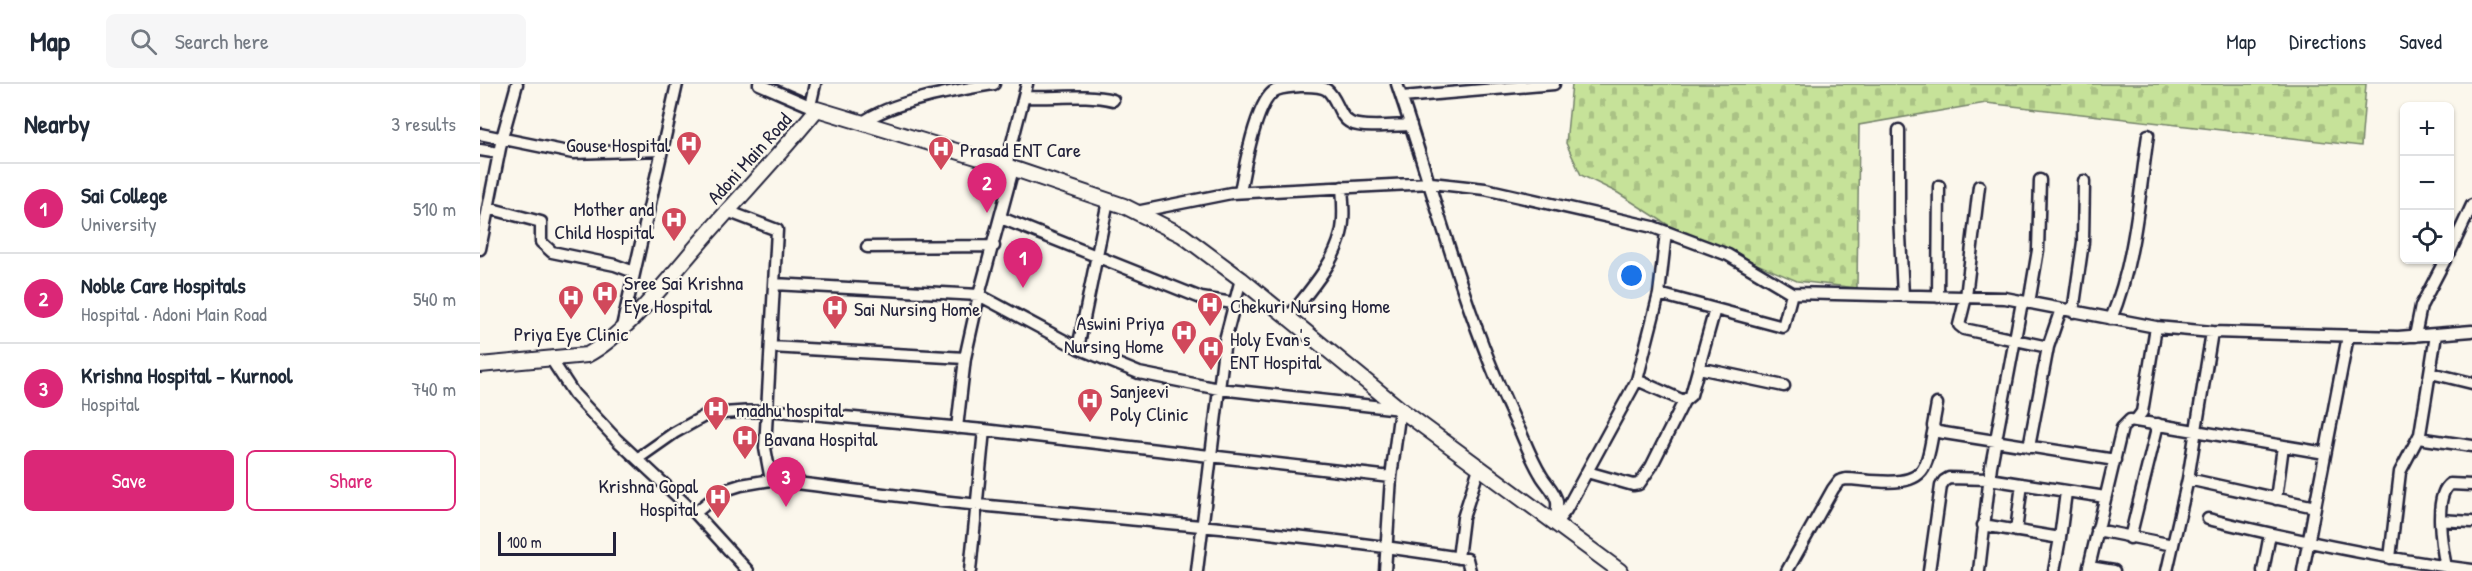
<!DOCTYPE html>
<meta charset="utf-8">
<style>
:root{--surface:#fff;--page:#f6f6f7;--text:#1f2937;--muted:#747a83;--line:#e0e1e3;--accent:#db2777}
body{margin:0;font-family:"Patrick Hand",sans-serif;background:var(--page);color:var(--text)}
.controls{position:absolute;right:18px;top:18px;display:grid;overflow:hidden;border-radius:9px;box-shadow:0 2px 4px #0004}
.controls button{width:54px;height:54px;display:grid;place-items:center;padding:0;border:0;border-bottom:2px solid var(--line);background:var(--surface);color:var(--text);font:30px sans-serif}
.scale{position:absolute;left:18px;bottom:15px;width:118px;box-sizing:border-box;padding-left:6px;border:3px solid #22223b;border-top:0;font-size:16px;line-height:21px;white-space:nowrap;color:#22223b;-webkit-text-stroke:4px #fbf7ec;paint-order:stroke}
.you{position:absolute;left:1152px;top:192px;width:21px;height:21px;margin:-15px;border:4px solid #fff;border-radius:50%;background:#1a73e8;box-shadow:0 0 0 9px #1a73e833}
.badge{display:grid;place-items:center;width:39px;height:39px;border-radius:50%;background:var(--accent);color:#fff;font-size:20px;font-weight:700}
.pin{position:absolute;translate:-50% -50px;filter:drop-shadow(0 2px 3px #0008)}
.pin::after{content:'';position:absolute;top:32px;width:21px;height:18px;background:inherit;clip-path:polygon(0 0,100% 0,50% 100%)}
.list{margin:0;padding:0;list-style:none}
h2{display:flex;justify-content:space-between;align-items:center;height:78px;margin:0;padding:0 24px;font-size:26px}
h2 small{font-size:20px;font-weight:400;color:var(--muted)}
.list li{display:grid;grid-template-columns:39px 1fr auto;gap:18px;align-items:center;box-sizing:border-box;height:90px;padding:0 24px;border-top:2px solid var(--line)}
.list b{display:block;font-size:22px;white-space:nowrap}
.list p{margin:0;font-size:20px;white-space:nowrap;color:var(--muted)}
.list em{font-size:20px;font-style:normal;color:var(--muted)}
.actions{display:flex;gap:12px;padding:18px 24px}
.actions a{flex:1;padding:14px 0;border:2px solid var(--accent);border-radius:9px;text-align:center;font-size:21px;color:var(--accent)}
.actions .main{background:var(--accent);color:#fff}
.icon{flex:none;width:33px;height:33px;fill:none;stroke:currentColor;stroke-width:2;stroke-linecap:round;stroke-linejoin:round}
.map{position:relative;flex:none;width:1992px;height:487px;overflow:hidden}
header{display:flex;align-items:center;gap:36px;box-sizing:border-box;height:84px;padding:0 30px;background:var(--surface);border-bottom:2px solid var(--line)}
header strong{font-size:28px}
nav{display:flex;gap:33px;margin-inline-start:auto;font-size:21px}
.search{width:420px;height:54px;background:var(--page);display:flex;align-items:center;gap:15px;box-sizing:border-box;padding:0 21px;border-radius:9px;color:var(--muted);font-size:22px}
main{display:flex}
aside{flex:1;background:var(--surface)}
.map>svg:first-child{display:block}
.cemetery{fill:url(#cemetery-stones);stroke:#74826a;stroke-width:1.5}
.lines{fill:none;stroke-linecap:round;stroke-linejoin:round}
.minor-casing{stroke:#22223b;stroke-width:15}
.major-casing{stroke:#22223b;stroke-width:18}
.minor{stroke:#fbf7ec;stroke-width:10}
.major{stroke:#fbf7ec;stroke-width:14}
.labels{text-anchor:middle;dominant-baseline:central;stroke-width:4.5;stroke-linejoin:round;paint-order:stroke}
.poi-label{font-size:20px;fill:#22223b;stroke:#fbf7ec;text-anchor:start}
.street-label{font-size:20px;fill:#22223b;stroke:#fbf7ec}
</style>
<header>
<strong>Map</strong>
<div class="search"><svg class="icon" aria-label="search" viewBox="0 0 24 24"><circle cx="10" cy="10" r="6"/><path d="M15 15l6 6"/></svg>Search here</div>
<nav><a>Map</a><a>Directions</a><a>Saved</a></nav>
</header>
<main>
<aside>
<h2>Nearby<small>3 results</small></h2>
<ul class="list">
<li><span class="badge">1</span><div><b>Sai College</b><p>University</p></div><em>510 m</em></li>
<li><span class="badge">2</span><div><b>Noble Care Hospitals</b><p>Hospital · Adoni Main Road</p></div><em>540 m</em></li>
<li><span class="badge">3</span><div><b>Krishna Hospital - Kurnool</b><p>Hospital</p></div><em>740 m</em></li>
</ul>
<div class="actions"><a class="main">Save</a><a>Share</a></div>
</aside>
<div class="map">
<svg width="1992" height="487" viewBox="0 0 1992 487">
<defs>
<pattern id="cemetery-stones" width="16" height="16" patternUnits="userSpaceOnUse" patternTransform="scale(1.5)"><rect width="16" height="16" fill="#c6e299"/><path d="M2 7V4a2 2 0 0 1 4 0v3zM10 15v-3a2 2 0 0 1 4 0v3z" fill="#aac285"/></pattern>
</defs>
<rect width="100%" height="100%" fill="#fbf7ec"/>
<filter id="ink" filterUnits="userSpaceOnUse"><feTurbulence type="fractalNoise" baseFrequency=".0167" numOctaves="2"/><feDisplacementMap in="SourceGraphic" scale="12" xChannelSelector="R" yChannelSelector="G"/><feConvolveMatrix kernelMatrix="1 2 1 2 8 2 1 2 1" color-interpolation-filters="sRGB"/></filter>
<g filter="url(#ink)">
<path class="cemetery" d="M1092 0H1886L1881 62 1506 19 1379 41 1377 204 1317 197 1196 146 1138 109 1101 91 1086 59Z"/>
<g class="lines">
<defs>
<path id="minor" d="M279 0 337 25
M917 0C957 117 986 238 1041 349 1047 363 1053 378 1061 391 1066 400 1075 407 1077 418 1078 425 1075 434 1075 441
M544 13C574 15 604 9 633 16
M922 13 1074 0
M330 22 335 0
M382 39C411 17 478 6 514 0
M1419 46V130L1423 212
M0 50 93 69 181 66
M0 66 19 69
M526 82 547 0
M533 85 499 211 598 264 659 289 739 305 920 325 911 393 905 487
M1499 102 1486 213 1479 241 1484 245 1568 263
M760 108C764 86 775 22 793 8 799 3 812 3 820 2 827 2 840 1 847 6 858 15 858 33 871 39 883 45 917 41 931 41
M8 124 61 138V158L72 168 135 181 154 188
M247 127 297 146 285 364 291 396
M656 128 751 109 951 99 1005 105 1173 143 1248 171 1312 209 1525 214 1676 243 1732 248 1918 253 1992 247
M521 134 721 214 753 219
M1186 148 1179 210 1303 243 1312 209
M387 163 514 162
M0 165 22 54 37 0
M1970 168 1992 121
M294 200 499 211 485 274 477 344
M1458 213 1459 102
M1549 219 1558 166 1560 96
M1593 228 1603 158 1604 97
M809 233C828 208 853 182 861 150 865 135 863 118 862 103
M1631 235C1655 177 1659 113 1668 51
M142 243 197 0
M1732 248 1708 395 1835 423 1823 487
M1935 252 1941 222 1965 176
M291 263 485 274
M598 264 628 117
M71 275 94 310 137 356 215 429 268 487
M1219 284 1304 302
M1951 289 1992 299
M1157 296 1179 210
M1457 320 1453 342 1455 346 1458 348 1635 376
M1656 336 1662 328 1676 243
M1938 354 1992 362
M1549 363 1568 263 1581 225
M157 375 194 349 228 330 288 326 504 346
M1107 388 1153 401 1159 400 1171 383 1204 317
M1796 415 1803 362
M1835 423 1868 252
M215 429 242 407 261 401 291 396C360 404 429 414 499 421 662 437 825 449 987 475L990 487
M1728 435C1815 456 1903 475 1992 486
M1960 436 1992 438
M1075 440 1086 426 1157 296 1204 317 1211 311 1235 225
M1503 441 1580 454 1574 487
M1617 446 1693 461
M1536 447 1542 400
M1580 454 1586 408
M1650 454 1678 340
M978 474 983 434 999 384
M1910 474 1920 388 1940 350 1956 251
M1609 483 1634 487
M1966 483C1962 464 1953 412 1970 400L1992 401
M490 487 504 346 911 393
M717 487 745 256 761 195
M1307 487 1353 405 1359 397 1366 395C1388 395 1435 407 1445 381 1450 370 1451 356 1454 344
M1449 487 1461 402 1464 397 1469 394 1509 395 1625 413
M1499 487 1511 382 1542 218
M1608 487 1642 344 1650 336 1845 369
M1687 487 1708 395
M1783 487 1790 450"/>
<path id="major" d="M0 281 107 271C146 251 193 189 223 155 261 111 301 70 337 25L526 82 644 122 702 151 761 195 920 325 1140 487"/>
</defs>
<use href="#minor" class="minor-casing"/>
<use href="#major" class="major-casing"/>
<use href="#minor" class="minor"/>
<use href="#major" class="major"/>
</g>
</g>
<defs>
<symbol id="hospital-pin" viewBox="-11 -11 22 30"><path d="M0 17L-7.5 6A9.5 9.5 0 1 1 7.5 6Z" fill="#d1495b" stroke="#fbf7ec"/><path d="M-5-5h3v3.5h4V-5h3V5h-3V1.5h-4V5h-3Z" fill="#fff"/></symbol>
</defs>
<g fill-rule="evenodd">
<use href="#hospital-pin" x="194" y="45" width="30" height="40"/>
<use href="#hospital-pin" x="446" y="50" width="30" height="40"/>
<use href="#hospital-pin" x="179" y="121" width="30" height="40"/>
<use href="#hospital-pin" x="110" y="195" width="30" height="40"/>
<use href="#hospital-pin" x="76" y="199" width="30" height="40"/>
<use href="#hospital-pin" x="715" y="206" width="30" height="40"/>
<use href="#hospital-pin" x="340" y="209" width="30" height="40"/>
<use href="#hospital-pin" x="689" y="234" width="30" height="40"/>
<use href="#hospital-pin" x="716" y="250" width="30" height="40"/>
<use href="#hospital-pin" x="595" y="302" width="30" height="40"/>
<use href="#hospital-pin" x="221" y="310" width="30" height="40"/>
<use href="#hospital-pin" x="250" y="339" width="30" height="40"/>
<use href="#hospital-pin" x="223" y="398" width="30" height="40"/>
</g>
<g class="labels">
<g class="poi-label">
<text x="190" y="60" text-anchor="end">Gouse Hospital</text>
<text x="480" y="65">Prasad ENT Care</text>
<text x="174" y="124" text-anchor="end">Mother and<tspan x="174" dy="23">Child Hospital</tspan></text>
<text x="144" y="198">Sree Sai Krishna<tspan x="144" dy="23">Eye Hospital</tspan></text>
<text x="750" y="221">Chekuri Nursing Home</text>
<text x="374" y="224">Sai Nursing Home</text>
<text x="684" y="238" text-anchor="end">Aswini Priya<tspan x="684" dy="23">Nursing Home</tspan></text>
<text x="91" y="249" text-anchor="middle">Priya Eye Clinic</text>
<text x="750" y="254">Holy Evan's<tspan x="750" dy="23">ENT Hospital</tspan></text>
<text x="630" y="306">Sanjeevi<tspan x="630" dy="23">Poly Clinic</tspan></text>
<text x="256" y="325">madhu hospital</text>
<text x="284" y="354">Bavana Hospital</text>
<text x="218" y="401" text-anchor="end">Krishna Gopal<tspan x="218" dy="23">Hospital</tspan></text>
</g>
<g class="street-label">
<text transform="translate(269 74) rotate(-48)">Adoni Main Road</text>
</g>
</g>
</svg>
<div class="controls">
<button>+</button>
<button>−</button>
<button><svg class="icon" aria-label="locate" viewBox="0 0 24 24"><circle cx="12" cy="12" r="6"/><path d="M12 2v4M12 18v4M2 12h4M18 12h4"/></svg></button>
</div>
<div class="scale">100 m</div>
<div class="you"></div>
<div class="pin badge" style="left:543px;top:204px">1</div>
<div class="pin badge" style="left:507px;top:129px">2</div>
<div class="pin badge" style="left:306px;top:423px">3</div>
</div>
</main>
